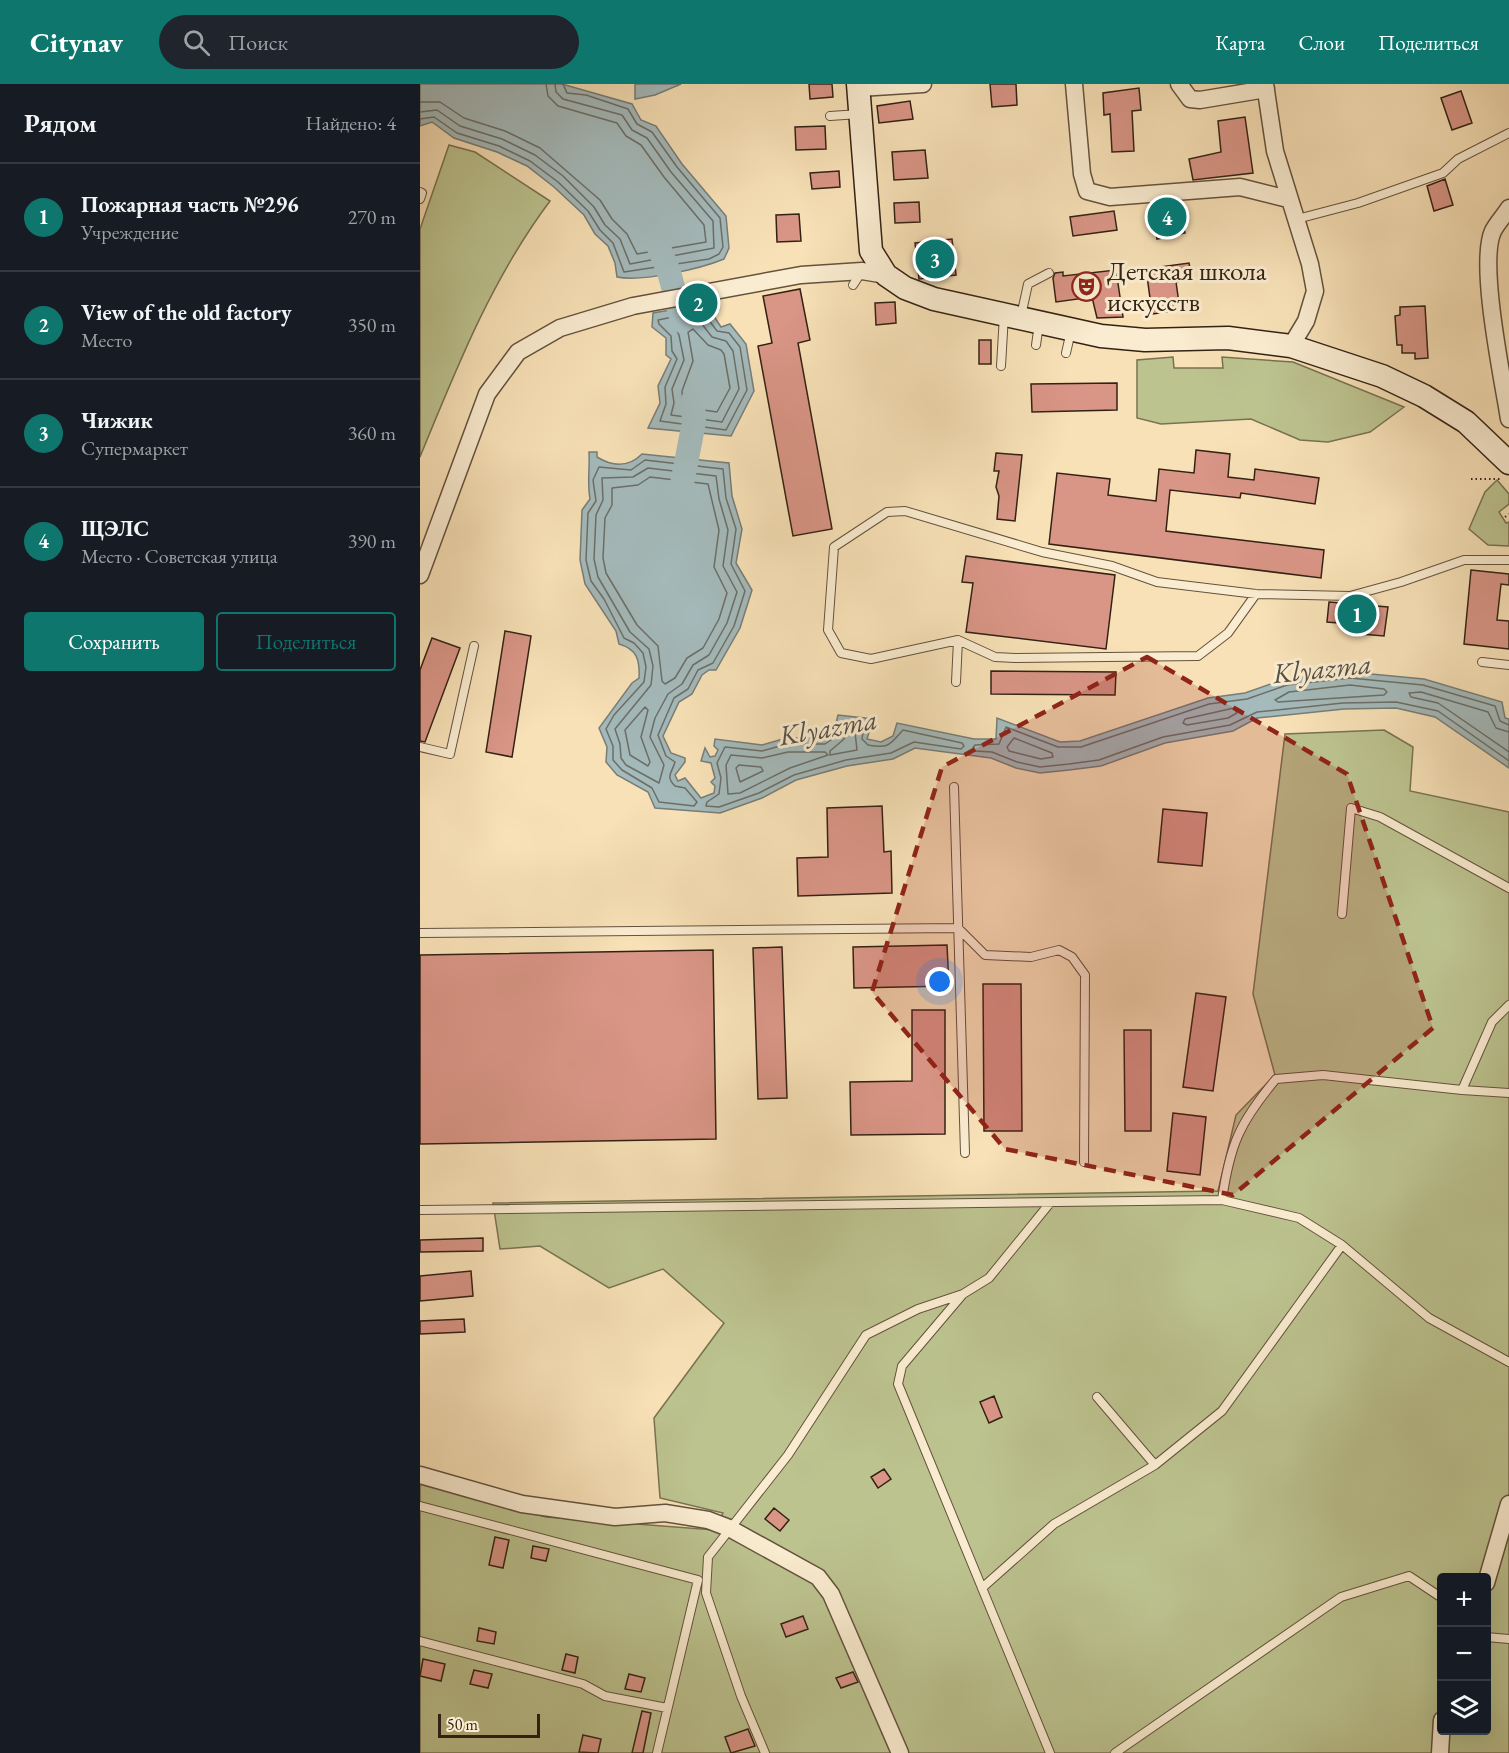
<!DOCTYPE html>
<html lang="ru">
<meta charset="utf-8">
<style>
:root{--surface:#171b24;--page:#20242c;--text:#f1f3f6;--muted:#9ea1a6;--line:#363941;--accent:#0f766e}
body{margin:0;font-family:"EB Garamond",serif;background:var(--page);color:var(--text)}
.controls{position:absolute;right:18px;bottom:18px;display:grid;overflow:hidden;border-radius:6px;box-shadow:0 6px 24px #0002}
.controls button{width:54px;height:54px;display:grid;place-items:center;padding:0;border:0;border-bottom:2px solid var(--line);background:var(--surface);color:var(--text);font:30px sans-serif}
.scale{position:absolute;left:18px;bottom:15px;width:102px;box-sizing:border-box;padding-left:6px;border:3px solid #332214;border-top:0;font-size:16px;line-height:21px;white-space:nowrap;color:#332214;-webkit-text-stroke:4px #faecd0;paint-order:stroke}
.you{position:absolute;left:520px;top:898px;width:21px;height:21px;margin:-15px;border:4px solid #fff;border-radius:50%;background:#1a73e8;box-shadow:0 0 0 9px #1a73e833}
.badge{display:grid;place-items:center;width:39px;height:39px;border-radius:50%;background:var(--accent);color:#fff;font-size:20px;font-weight:700}
.pin{position:absolute;translate:-50% -50%;border:3px solid #fff;box-shadow:0 2px 6px #0006}
.list{margin:0;padding:0;list-style:none}
h2{display:flex;justify-content:space-between;align-items:center;height:78px;margin:0;padding:0 24px;font-size:26px}
h2 small{font-size:20px;font-weight:400;color:var(--muted)}
.list li{display:grid;grid-template-columns:39px 1fr auto;gap:18px;align-items:center;box-sizing:border-box;height:108px;padding:0 24px;border-top:2px solid var(--line)}
.list b{display:block;font-size:22px;white-space:nowrap}
.list p{margin:0;font-size:20px;white-space:nowrap;color:var(--muted)}
.list em{font-size:20px;font-style:normal;color:var(--muted)}
.actions{display:flex;gap:12px;padding:18px 24px}
.actions a{flex:1;padding:14px 0;border:2px solid var(--accent);border-radius:6px;text-align:center;font-size:21px;color:var(--accent)}
.actions .main{background:var(--accent);color:#fff}
.icon{flex:none;width:33px;height:33px;fill:none;stroke:currentColor;stroke-width:2;stroke-linecap:round;stroke-linejoin:round}
.map{position:relative;flex:none;width:1089px;height:1669px;overflow:hidden}
header{display:flex;align-items:center;gap:36px;box-sizing:border-box;height:84px;padding:0 30px;background:var(--accent);color:#fff}
header strong{font-size:28px}
nav{display:flex;gap:33px;margin-inline-start:auto;font-size:21px}
.search{width:420px;height:54px;background:var(--page);display:flex;align-items:center;gap:15px;box-sizing:border-box;padding:0 21px;border-radius:33px;color:var(--muted);font-size:22px}
main{display:flex}
aside{flex:1;background:var(--surface)}
.map>svg:first-child{display:block}
.green{fill:#bcc38f;stroke:#787252;stroke-width:1.5;fill-rule:evenodd}
.water{fill:#a4babb;stroke:#777d78;stroke-width:1.5}
.lines{fill:none;stroke-linecap:round;stroke-linejoin:round}
.shore{stroke:#6c6e68;stroke-width:1.5}
.river{stroke:#a4babb;stroke-width:24}
.building{fill:#d99586;stroke:#332214;stroke-width:1.5}
.lane-casing{stroke:#64523d;stroke-width:10}
.street-casing{stroke:#64523d;stroke-width:19}
.secondary-casing{stroke:#332214;stroke-width:25}
.path{stroke:#332214;stroke-width:2;stroke-dasharray:1.5 3;stroke-linecap:butt}
.lane{stroke:#faecd0;stroke-width:8}
.street{stroke:#faecd0;stroke-width:16}
.secondary{stroke:#faecd0;stroke-width:22}
.marked{fill:#8f2418;fill-opacity:0.2;stroke:#8f2418;stroke-width:4.5;stroke-dasharray:12 8;stroke-linejoin:round}
.labels{text-anchor:middle;dominant-baseline:central;stroke-width:6;stroke-linejoin:round;paint-order:stroke}
.poi-label{font-size:27px;fill:#332214;stroke:#faecd0;text-anchor:start}
.water-label{font-size:28px;font-style:italic;fill:#555046;stroke:#faecd0}
</style>
<header>
<strong>Citynav</strong>
<div class="search"><svg class="icon" aria-label="search" viewBox="0 0 24 24"><circle cx="10" cy="10" r="6"/><path d="M15 15l6 6"/></svg>Поиск</div>
<nav><a>Карта</a><a>Слои</a><a>Поделиться</a></nav>
</header>
<main>
<aside>
<h2>Рядом<small>Найдено: 4</small></h2>
<ul class="list">
<li><span class="badge">1</span><div><b>Пожарная часть №296</b><p>Учреждение</p></div><em>270 m</em></li>
<li><span class="badge">2</span><div><b>View of the old factory</b><p>Место</p></div><em>350 m</em></li>
<li><span class="badge">3</span><div><b>Чижик</b><p>Супермаркет</p></div><em>360 m</em></li>
<li><span class="badge">4</span><div><b>ЩЭЛС</b><p>Место · Советская улица</p></div><em>390 m</em></li>
</ul>
<div class="actions"><a class="main">Сохранить</a><a>Поделиться</a></div>
</aside>
<div class="map">
<svg width="1089" height="1669" viewBox="0 0 1089 1669">
<rect width="100%" height="100%" fill="#f8e1b7"/>
<filter id="stains"><feTurbulence type="fractalNoise" baseFrequency=".00333" numOctaves="4"/><feColorMatrix values="0 0 0 0 .2 0 0 0 0 .09 0 0 0 0 .02 0 0 0 .5 -.17"/></filter>
<radialGradient id="worn" r=".72"><stop offset=".6" stop-color="#630" stop-opacity="0"/><stop offset="1" stop-color="#630" stop-opacity=".3"/></radialGradient>
<path class="green" d="M29 61 55 68 130 117C72 194 36 285 0 373V145Z
M753 273 754 284H803L802 273 873 278 984 323 950 348 908 358 880 356 831 335 741 340 717 334V276Z
M1077 396 1089 410V420L1079 428 1086 439 1089 438V462L1068 461 1049 445 1065 408Z
M964 646 993 663 990 707 1089 728V1669H0V1399L126 1433 294 1446 303 1429 240 1414 234 1334 304 1239 243 1185 189 1204 120 1162 80 1165 73 1119 798 1107 816 1031 855 991 833 910 865 650ZM1022 1494H1066V1646H1022Z"/>
<path class="water" d="M0 0H142L212 20 221 36 236 42 262 80 306 132 309 164 304 175C280 185 222 198 197 193L195 179 188 162 175 150 164 131 134 103 107 82 77 68 34 54 12 38 0 42Z
M215 0H261L235 11 215 15Z
M286 220 301 243 310 240 326 260 334 307 311 352 228 344 240 319 238 302 251 275 246 271V254L232 243 233 229Z
M169 368H177V373C193 383 209 383 222 370L309 379 312 412 322 445 316 479 332 506 320 544 296 586H289L282 591 272 610 259 618 243 652 251 669 265 674V678L255 691 258 697 265 694 281 714 294 709 295 702 291 698 295 694 291 679 281 677 285 664 290 673 295 672 298 666 294 662 295 655 342 661 366 654H404L414 647 418 631 453 635 447 655 461 658 473 652 477 639 554 655H576L577 634 640 658 660 657 788 614 825 609 865 595 930 588 1004 595 1082 618 1085 634 1089 635V684L1015 633 976 624 924 625 837 634 813 647 745 659 681 682 649 686 620 689 596 684 571 674 495 664 473 675 427 682 376 696 342 714 300 729 235 724 228 708 197 691 186 678 187 663 179 644 212 599 219 594C220 576 217 565 199 560L196 547 165 500 160 476 162 426 170 415C167 398 170 384 169 368Z"/>
<g class="lines">
<path class="shore" d="M0 18H20L44 34 85 47 120 64 180 116 192 135 207 150 217 170 286 158 284 141 244 93 221 61 206 52 197 39 138 22 128 12 126 0
M0 28 17 26 40 42 82 55 115 71 143 92 174 123 185 141 200 155 210 180 294 164 293 137 251 88 227 54 212 46 202 31 143 15 136 8 135 0
M0 35 14 33 37 49 79 62 110 77 138 98 168 127 180 146 193 159 204 188 289 175 299 170 303 163 300 134 257 83 232 48 217 40 208 25 166 11 147 9 143 0
M282 227 297 247 309 249 320 263 327 306 306 346 240 337 246 320 245 303 257 275 252 267 251 252 239 240 238 236Z
M278 235 292 253 306 257 313 267 319 305 302 338 251 331 254 319 252 305 264 276 259 251 254 241Z
M273 245 288 261 301 266 304 270 310 304 297 328 263 323 262 307 273 277 268 248Z
M225 376 303 385 306 414 316 445 311 480 325 507 314 542 293 579 278 586 268 605 254 614 238 651 246 672 255 678C252 689 245 692 255 702L265 704 277 718 274 722 239 718 232 704 202 686 193 676V662L186 645 194 631 224 598 226 583 223 569 214 559 204 554 184 515 171 497 166 476 168 429 176 417 173 396 179 383 211 386Z
M228 384 296 392 299 415 308 446 303 482 317 508 307 539 289 571 273 581 262 600 248 610 235 634 230 653 244 681 239 699 206 681 201 674 200 660 195 645 231 601 233 582 229 565 210 548 178 493 174 475 176 431 183 416 182 394 213 393Z
M230 393 288 400 299 446 294 483 307 509 299 535 283 564 267 574 255 594 245 600 242 597 238 562 217 541 186 489 183 474 185 434 192 421V404L218 401Z
M930 601 964 605 967 608 964 611 858 618 855 616 869 608Z
M225 623 228 626 221 653 230 678 228 682 210 671 205 646Z
M814 624 817 629 808 634 767 641 763 639 765 635Z
M425 638 444 641 442 655 448 661C470 665 470 660 483 646L542 659 544 662 541 665 494 658 471 669 426 676 374 691 339 709 299 723 286 722 287 718 299 710 301 694 297 679 305 663 342 667 367 660H405L418 651Z
M1089 641 1080 637 1075 622 1003 601 930 594 867 601 827 615 789 620 661 663H638L586 643 579 660 555 661 553 664 555 667 572 668 597 678 620 683 649 680 679 676 743 653 810 641 837 628 923 619 976 618 1018 627 1089 677
M430 646 435 648 437 666 410 671V667L423 656Z
M1089 648 1076 644 1068 628 1001 608 989 609 991 613 1018 619 1089 668
M594 654 632 669 633 673 621 675 589 667 587 663Z
M368 668H405L408 671 370 684 320 709 308 710 306 681 311 671 342 674Z
M319 681 341 683 343 687 320 698 316 684Z"/>
<path class="river" d="M237 159 249 188 262 237
M261 405 274 338 273 316"/>
</g>
<path class="building" d="M389 0H412L413 13 390 15Z
M570 0H596L597 21 572 23Z
M719 4 721 26 712 27 714 67 692 68 690 30 684 31 683 9Z
M1041 7 1052 39 1032 46 1021 14Z
M490 17 493 35 459 39 457 22Z
M825 33 833 89 773 96 769 75 801 68 798 37Z
M405 42 406 65 376 66 375 43Z
M505 66 508 94 474 96 472 68Z
M419 87 420 103 392 105 390 89Z
M1025 95 1033 121 1014 127 1007 102Z
M499 118 500 138 475 139 474 119Z
M758 118 765 149 737 155 730 120Z
M694 127 697 146 653 152 650 133Z
M379 130 381 157 357 158 356 131Z
M532 155 536 191 499 195 495 159Z
M769 179 772 196 756 198 760 226 733 230 732 224 727 225 725 215 730 214 726 185Z
M696 186 703 233 677 234 672 213 636 218 633 194 635 189 643 188V192Z
M380 205 390 256 378 259 412 445 373 452 338 262 352 259 343 212Z
M475 218 476 239 456 241 455 219Z
M1005 222 1008 274 995 275V269H982V261H977L975 232 980 231V223Z
M559 256H571V280H559Z
M697 299V326L612 328 611 300Z
M776 366 810 370 808 393 834 396 835 385 899 394 895 420 821 409 820 414 750 406 746 447 904 466 901 494 629 460 637 389 690 395 688 411 736 417 739 385 774 389Z
M576 369 602 371 595 437 577 435 579 412 576 403 579 387H574Z
M546 472 695 491 686 565 546 548 553 499 542 498Z
M1051 486 1089 490V501L1081 500 1077 536 1089 537V565L1044 560Z
M909 518 968 523 964 552 941 550 942 541 907 538Z
M85 547 111 552 92 673 66 668Z
M12 554 40 564 5 658 0 657V586Z
M571 587 696 588 695 611 571 610Z
M462 722 464 768 471 767 472 809 378 812 377 774 408 773 407 724Z
M743 725 787 729 782 782 738 778Z
M527 861 529 902 434 904 433 863Z
M362 863 367 1014 338 1015 333 864Z
M293 866 296 1055 0 1060V871Z
M563 900H601L602 1047H564Z
M776 909 806 913 793 1007 763 1003Z
M492 926H525V1050L431 1051 430 998 492 997Z
M704 946H731V1047H705Z
M753 1029 786 1033 780 1091 747 1087Z
M63 1154V1167L0 1168V1156Z
M51 1187 53 1212 0 1217V1192Z
M44 1235 45 1248 0 1250V1237Z
M574 1312 582 1333 569 1339 560 1318Z
M464 1385 471 1395 458 1404 451 1393Z
M354 1424 369 1436 360 1447 345 1435Z
M75 1453 89 1456 83 1484 69 1481Z
M113 1462 129 1465 126 1477 111 1474Z
M383 1532 388 1545 366 1553 361 1540Z
M59 1544 76 1548 74 1560 57 1557Z
M146 1570 158 1573 155 1589 142 1586Z
M3 1575 25 1580 21 1597 0 1592Z
M54 1586 72 1590 68 1604 50 1600Z
M433 1588 438 1598 421 1604 416 1594Z
M209 1590 225 1594 221 1608 205 1605Z
M222 1627 231 1629 223 1669H212Z
M328 1645 335 1662 311 1669 305 1653Z
M163 1651 181 1655 178 1669 159 1668Z"/>
<g class="lines">
<defs>
<path id="lane" d="M410 32 439 30
M0 108 2 109 0 115
M877 135 938 119 1023 89 1038 75 1089 49
M433 201 442 187
M601 232 608 200 629 189
M616 261 619 240
M646 269 651 247
M581 282 584 231
M836 510 808 549 778 572 595 574 575 573 538 556 451 575 421 569 408 546 414 463 467 428 485 427 622 468 692 482 737 498 836 510 930 512 981 498 1044 476H1089
M1062 578 1089 581
M536 598 538 556
M0 663 30 670 54 562
M534 703 545 1069
M922 830 931 724 960 733 1089 804
M0 849 538 844 565 871 611 873 639 866 652 873 665 891 664 1078
M1042 1006 1089 1009
M802 1116C810 1060 820 1038 856 995L903 991 1042 1006 1072 938 1089 921
M630 1119 569 1194 543 1210 482 1282 478 1300 630 1669
M0 1126 802 1116 879 1134 922 1161 1009 1234 1089 1278
M677 1313 735 1381
M0 1422 278 1496 237 1669
M562 1504 634 1440 735 1381 802 1327 922 1161
M1066 1553 1089 1555
M0 1557 163 1600 185 1612 247 1624
M345 1669 321 1612 286 1509 288 1473 368 1371 446 1251 498 1225 543 1210
M695 1669 921 1513 989 1492 1022 1514"/>
<path id="street" d="M654 0 662 90 667 107 690 113 820 103 868 115
M759 0 770 15 780 16 846 5
M845 0 855 67 890 180 895 207 886 237 871 262
M439 4 503 0
M1089 124C1084 132 1077 139 1073 147 1058 179 1083 296 1089 335
M0 491 67 310 98 268 140 244 213 222 381 191 442 187 466 191
M0 1391 102 1420 195 1433 245 1429 288 1436 309 1444 398 1493 411 1510 480 1669
M1066 1499 1089 1420
M1020 1669 1022 1636"/>
<path id="secondary" d="M438 0 451 167 466 191 485 204 514 215 681 252 725 256 808 254 871 262 962 292 1004 312 1046 338 1089 379"/>
</defs>
<use href="#lane" class="lane-casing"/>
<use href="#street" class="street-casing"/>
<use href="#secondary" class="secondary-casing"/>
<path class="path" d="M1051 395H1080
M1085 433 1089 430"/>
<use href="#lane" class="lane"/>
<use href="#street" class="street"/>
<use href="#secondary" class="secondary"/>
</g>
<path class="marked" d="M727 573 927 690 1013 944 813 1111 585 1065 452 908 522 683Z"/>
<defs>
<symbol id="theatre-ring" viewBox="-11 -11 22 22"><circle r="9.5" fill="#faecd0" stroke="#8f2418" stroke-width="1.5"/><path d="M-5-5.5Q0-4 5-5.5V0Q5 5 0 6Q-5 5-5 0ZM-3.3-2.5H-1v1.5H-3.3ZM1-2.5H3.3v1.5H1ZM-2.8 1Q0 5.5 2.8 1Z" fill="#8f2418"/></symbol>
</defs>
<g fill-rule="evenodd">
<use href="#theatre-ring" x="650" y="186" width="33" height="33"/>
</g>
<g class="labels">
<g class="poi-label">
<text x="687" y="186">Детская школа<tspan x="687" dy="31">искусств</tspan></text>
</g>
<g class="water-label">
<text transform="translate(902 584) rotate(-6)">Klyazma</text>
<text transform="translate(408 643) rotate(-10)">Klyazma</text>
</g>
</g>
<rect width="100%" height="100%" filter="url(#stains)"/>
<rect width="100%" height="100%" fill="url(#worn)"/>
</svg>
<div class="controls">
<button>+</button>
<button>−</button>
<button><svg class="icon" aria-label="layers" viewBox="0 0 24 24"><path d="M12 4l9 5-9 5-9-5zM3 14l9 5 9-5"/></svg></button>
</div>
<div class="scale">50 m</div>
<div class="you"></div>
<div class="pin badge" style="left:937px;top:530px">1</div>
<div class="pin badge" style="left:278px;top:219px">2</div>
<div class="pin badge" style="left:515px;top:175px">3</div>
<div class="pin badge" style="left:747px;top:133px">4</div>
</div>
</main>
